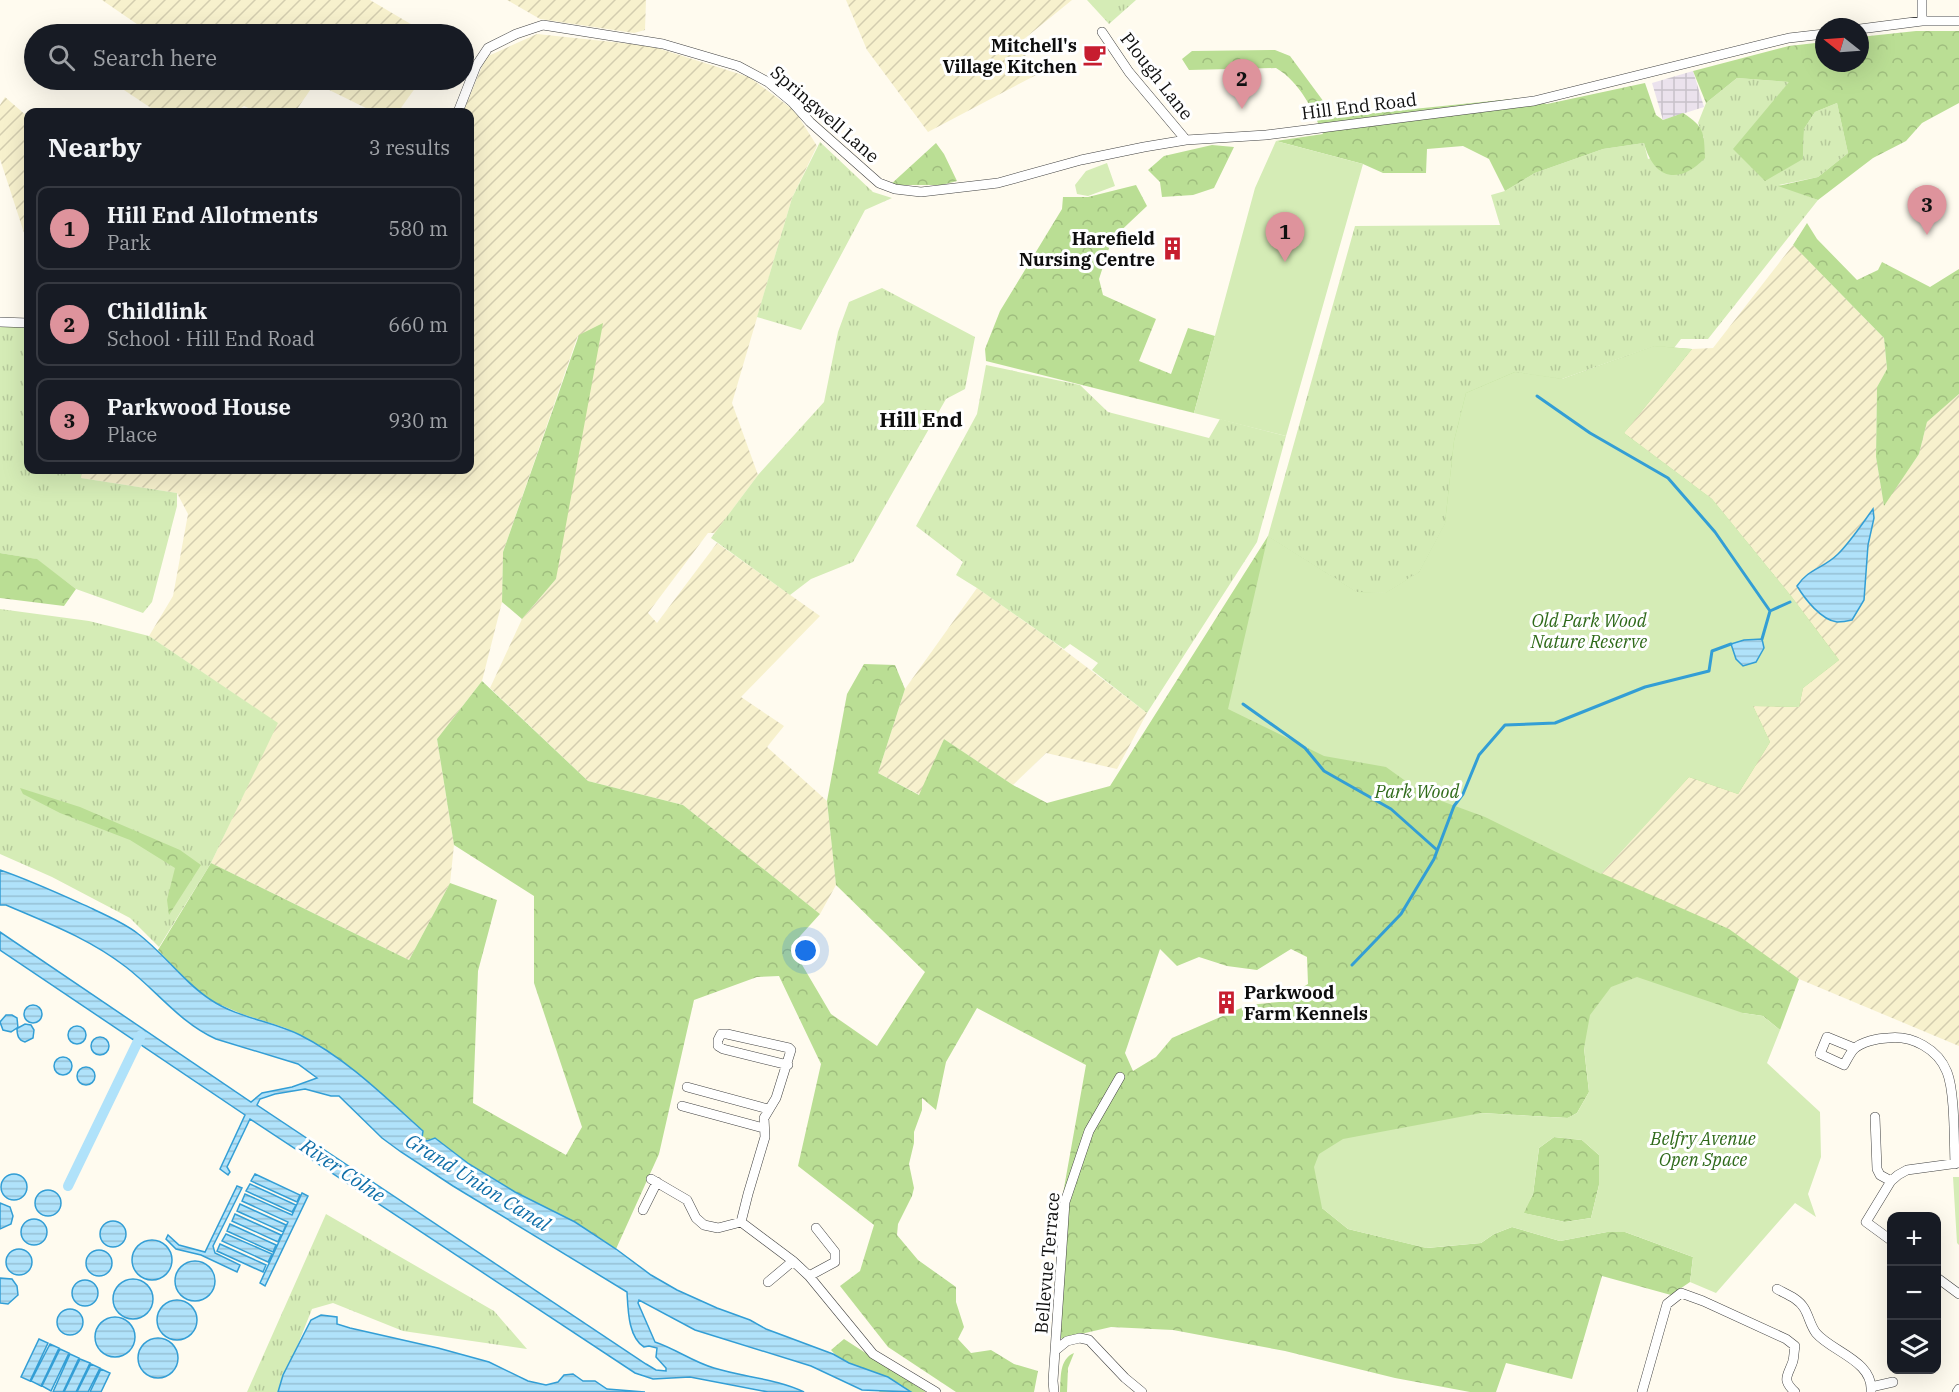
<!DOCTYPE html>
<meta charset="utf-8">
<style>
:root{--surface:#171b24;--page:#242831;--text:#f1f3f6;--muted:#9ea1a6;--line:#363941;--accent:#de939c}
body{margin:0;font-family:"IBM Plex Serif",serif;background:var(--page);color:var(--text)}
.controls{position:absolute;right:18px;bottom:18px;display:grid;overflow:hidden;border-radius:12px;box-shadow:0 6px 24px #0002}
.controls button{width:54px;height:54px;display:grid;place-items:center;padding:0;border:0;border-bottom:2px solid var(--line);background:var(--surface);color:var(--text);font:30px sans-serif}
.compass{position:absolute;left:1815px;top:18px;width:54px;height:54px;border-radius:50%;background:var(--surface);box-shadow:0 6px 24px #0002;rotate:287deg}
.you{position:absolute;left:806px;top:951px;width:21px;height:21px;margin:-15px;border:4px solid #fff;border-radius:50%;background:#1a73e8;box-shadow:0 0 0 9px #1a73e833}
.badge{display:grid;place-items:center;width:39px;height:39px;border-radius:50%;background:var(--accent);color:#111;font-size:20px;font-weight:700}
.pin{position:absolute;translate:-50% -50px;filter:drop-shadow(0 2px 3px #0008)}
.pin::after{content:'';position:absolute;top:32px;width:21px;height:18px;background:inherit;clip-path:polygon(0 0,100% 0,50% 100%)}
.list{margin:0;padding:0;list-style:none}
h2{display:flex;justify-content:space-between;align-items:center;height:78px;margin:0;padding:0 24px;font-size:26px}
h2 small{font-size:20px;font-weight:400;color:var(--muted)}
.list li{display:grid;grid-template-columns:39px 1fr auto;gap:18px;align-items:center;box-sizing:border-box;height:84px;margin:0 12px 12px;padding:0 12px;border:2px solid var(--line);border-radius:12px}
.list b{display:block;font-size:22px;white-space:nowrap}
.list p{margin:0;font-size:20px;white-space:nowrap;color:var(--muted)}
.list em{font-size:20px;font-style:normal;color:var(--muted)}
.icon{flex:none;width:33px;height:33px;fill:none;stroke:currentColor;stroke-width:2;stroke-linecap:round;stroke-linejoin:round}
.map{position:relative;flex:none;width:1959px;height:1392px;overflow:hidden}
.search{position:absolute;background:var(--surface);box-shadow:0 6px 24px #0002;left:24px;top:24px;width:450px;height:66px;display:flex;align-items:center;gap:15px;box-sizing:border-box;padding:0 21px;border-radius:33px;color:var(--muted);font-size:22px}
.panel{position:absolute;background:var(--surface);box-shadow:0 6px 24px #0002;left:24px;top:108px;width:450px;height:366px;border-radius:12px}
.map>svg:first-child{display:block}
.industrial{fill:url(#industrial-grid)}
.farmland{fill:url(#farmland-furrows)}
.grass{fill:url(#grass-tufts)}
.forest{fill:url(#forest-crowns);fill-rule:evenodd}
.park{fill:#d5ecb6;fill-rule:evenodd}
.water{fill:url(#water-rules);stroke:#339ed5;stroke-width:1.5;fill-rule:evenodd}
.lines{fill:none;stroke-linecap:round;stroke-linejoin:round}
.stream{stroke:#339ed5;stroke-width:3}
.canal{stroke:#b0e2fa;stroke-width:10}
.street-casing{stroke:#414141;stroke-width:10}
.street{stroke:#fff;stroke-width:9}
.labels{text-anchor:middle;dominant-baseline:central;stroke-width:6;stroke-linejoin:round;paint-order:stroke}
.poi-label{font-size:18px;font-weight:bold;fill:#0e0e0e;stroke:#fff;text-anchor:end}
.street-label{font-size:18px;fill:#0e0e0e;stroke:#fff}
.park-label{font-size:18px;font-style:italic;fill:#2f6a1a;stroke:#fff}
.water-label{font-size:20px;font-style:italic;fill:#0f6ea8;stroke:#fff}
.quarter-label{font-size:21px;font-weight:bold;fill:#0e0e0e;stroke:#fff}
</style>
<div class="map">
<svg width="1959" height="1392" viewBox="0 0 1959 1392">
<defs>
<pattern id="industrial-grid" width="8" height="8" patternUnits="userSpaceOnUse" patternTransform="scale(1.5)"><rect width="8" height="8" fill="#ebe2ed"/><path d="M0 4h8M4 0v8" fill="none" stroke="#c8c1ca"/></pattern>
<pattern id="farmland-furrows" width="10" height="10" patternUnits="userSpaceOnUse" patternTransform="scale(1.5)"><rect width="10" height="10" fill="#f7f1cd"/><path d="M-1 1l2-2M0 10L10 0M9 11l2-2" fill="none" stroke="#d3cdaf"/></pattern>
<pattern id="grass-tufts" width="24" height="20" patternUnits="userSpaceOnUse" patternTransform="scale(1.5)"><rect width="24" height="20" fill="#d5ecb6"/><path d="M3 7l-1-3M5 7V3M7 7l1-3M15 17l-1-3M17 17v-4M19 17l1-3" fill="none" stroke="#b6c99b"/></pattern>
<pattern id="forest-crowns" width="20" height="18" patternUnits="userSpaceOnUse" patternTransform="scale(1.5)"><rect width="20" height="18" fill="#bade94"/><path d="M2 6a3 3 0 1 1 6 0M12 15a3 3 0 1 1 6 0" fill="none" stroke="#9fbd7e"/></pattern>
<pattern id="water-rules" width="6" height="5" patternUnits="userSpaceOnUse" patternTransform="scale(1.5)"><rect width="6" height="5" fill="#b0e2fa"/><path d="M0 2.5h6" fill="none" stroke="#96c1d5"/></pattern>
</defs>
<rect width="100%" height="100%" fill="#fffbef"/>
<path class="industrial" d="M1693 71 1704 107 1663 120 1652 83Z"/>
<path class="farmland" d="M102 0H370L426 33V34H145L147 31Z
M507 0H646L645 30 634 33 540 19Z
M846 0H1072L1019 43 1036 75 928 132 867 50Z
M537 34 651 46 749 77 795 111 817 146 792 198 732 403 758 475 715 533H708L648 613 657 623 717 543 820 616 741 697 784 726 767 747 827 801 836 885 820 914 683 805 588 781 490 688 522 619 556 579 578 335 503 552 502 602 482 681 437 739 454 845 450 883 409 960 211 863 277 723 149 636 173 596 188 514 177 493 80 478 82 470H470V112H463L486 57Z
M109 80H419L418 84 398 112H374L315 83 295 112H257L244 106 235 112H157Z
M5 97 28 117V245L0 159V105Z
M1793 245 1884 338 1887 369 1877 387 1876 457 1884 505 1919 454 1927 422 1959 394V1046L1799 979 1769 958 1601 874 1752 706 1803 688 1838 660 1791 596 1712 499 1624 433 1692 349 1713 348Z
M977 588 1051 640 1147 713 1117 769 1046 753 1013 785 944 739 920 795 878 773 905 689Z"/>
<path class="grass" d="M1087 0H1136L1109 24Z
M1737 78 1789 82 1803 159 1804 129 1815 112 1837 103 1848 153 1818 177 1779 185 1818 200 1708 339H1681L1674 348 1654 346 1562 379 1515 372 1445 523 1419 572 1385 593 1357 592 1268 536 1355 226 1500 225 1491 195 1505 191 1535 173 1603 149 1644 143 1648 159 1704 138 1698 123 1706 103Z
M820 142 873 192 892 198 865 210 801 330 757 317 792 198Z
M882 288 975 337 965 389 946 399 853 562 811 579 790 595 711 538 758 475 824 402 838 332 849 302Z
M0 321H28V470H82L81 478 177 493V506L152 602 143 613 76 589 36 559 0 553Z
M986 365 1080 385 1108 412 1209 438 1220 419 1286 436 1257 542 1147 713 1092 670 1098 663 1070 644 1064 649 977 588 956 575 963 562 916 526 977 414Z
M0 609 89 621 149 636 278 723 211 863 159 947 130 918 52 877 0 854Z
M326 1214 494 1311 527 1349 403 1331 333 1303 312 1309 279 1392H247Z"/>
<path class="forest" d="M1916 31H1959V103L1922 123 1906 141 1873 158 1818 200 1778 186 1818 177 1848 153 1837 103 1815 112 1804 129 1803 159 1765 181 1733 149 1789 82 1737 78 1706 103 1693 71 1789 46 1824 42V63H1860V37Z
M1275 50 1290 56 1335 117 1521 98 1547 104 1645 83 1656 115 1663 120 1683 113C1705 127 1704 133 1705 158 1679 185 1654 180 1644 143L1603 149 1535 173 1505 191 1489 159 1463 146 1427 149 1426 173H1383L1363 164 1276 141 1323 134C1312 109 1301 83 1276 68L1189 70 1182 59 1192 51Z
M936 143 944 154 957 181 942 185H890Z
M1212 145 1234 147 1214 188 1193 195 1162 197 1160 182 1148 170 1164 156Z
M1136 185 1147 206 1112 239 1099 279 1103 295 1156 319 1139 361 1171 374 1188 328 1215 336 1194 413 986 361 985 349 1000 311 1062 209 1063 197H1088Z
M1807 223 1817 239 1857 280 1878 270 1882 262 1930 287 1959 269V394L1927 422 1919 454 1884 506 1876 457 1877 387 1887 369 1884 338 1793 245Z
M603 323 556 579 522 619 502 602 503 552 579 335Z
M1654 346 1692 349 1624 433 1712 499 1791 596 1839 660 1803 688 1799 707 1753 706 1770 742 1738 794 1689 777 1601 873 1729 929 1799 979 1780 1030 1763 1016 1743 1013 1584 1048 1589 1092 1577 1113 1568 1118 1481 1113 1322 1208 1348 1229 1427 1248 1481 1243 1494 1234 1512 1227 1560 1241 1607 1232H1625L1693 1257 1690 1282 1671 1295 1602 1276 1572 1379 1506 1363 1496 1392H1470L1395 1378 1285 1351 1173 1330 1111 1327 1055 1340 1062 1199 1086 1065 977 1008 946 1062 936 1110 922 1098V1110L914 1132V1143L909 1164 914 1188 912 1196 898 1224 897 1235 918 1260 956 1287V1302L964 1327 958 1339 971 1353 991 1350 1014 1364 1038 1371 1034 1392H956L888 1347 840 1286 860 1271 874 1225 798 1166 821 1064 779 976 757 977 694 1000 659 1154 616 1249 575 1222 515 1192 469 1164 435 1138 427 1141 316 1044 286 1028 242 1014 214 1002 191 986 158 950 211 863 409 960 450 883 497 900 478 971 473 1103 566 1155 582 1127 534 983V896L454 845 437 739 482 681 588 781 683 805 820 914 791 946 831 1014 877 1046 925 972 836 885 827 801 847 694 864 664 895 665 905 689 878 773 919 795 944 739 1013 785 1047 803 1110 786 1268 536 1357 592 1385 593 1419 572 1445 523 1454 441 1466 393 1515 372 1563 379ZM1160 949 1177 966 1199 957 1227 966 1257 970 1291 949 1307 957 1308 984 1279 1002 1248 1005 1172 1038 1156 1057 1133 1071 1125 1053Z
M0 553 37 559 76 589 64 606 0 598Z
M20 788 80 807 180 850 201 865 169 915 167 900 175 868 130 840 60 813 23 794Z
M1554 1137 1582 1140 1599 1155V1185L1591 1218 1565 1222 1523 1213 1533 1194 1539 1148Z
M844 1339 926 1392H880L850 1371 831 1350Z
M1074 1353 1068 1368 1067 1392H1060C1061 1378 1059 1359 1074 1353Z"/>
<path class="park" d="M1276 141 1363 164 1286 436 1194 413 1255 188Z
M1107 163 1115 186 1088 196 1077 194 1075 185 1086 171Z
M1654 346 1692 349 1624 433 1712 499 1791 596 1839 660 1803 688 1799 707 1753 706 1770 742 1738 794 1689 777 1601 874 1485 817 1425 795 1386 767 1324 756 1228 709 1268 536 1357 592 1385 593 1419 572 1445 523 1454 441 1466 393 1515 372 1563 379Z
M1637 977 1743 1013 1763 1016 1780 1030 1767 1063 1820 1112 1821 1157 1808 1194 1816 1217 1795 1203 1716 1293 1690 1282 1693 1257 1625 1232H1607L1560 1241 1512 1227 1494 1234 1481 1243 1426 1248 1348 1229 1322 1208 1314 1167 1319 1154 1343 1139 1481 1113 1567 1118 1577 1113 1589 1092 1584 1048 1590 1015 1611 987ZM1554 1137 1582 1140 1599 1155V1185L1591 1218 1565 1222 1524 1213 1533 1194 1539 1148Z
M1953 1177H1959V1245L1957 1243Z"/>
<path class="water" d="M1873 509 1874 518 1868 545 1864 600 1852 620C1848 621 1842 622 1837 622 1821 620 1805 599 1797 586 1809 568 1823 569 1838 554 1851 541 1862 524 1873 509Z
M1762 639 1764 648 1756 662 1743 666 1736 659 1731 644 1744 640Z
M0 870C32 881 62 895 93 909 107 916 124 923 137 933 164 953 183 982 211 1000 238 1018 272 1021 300 1035 346 1058 385 1097 423 1131L422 1138 427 1141 435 1138 469 1164 515 1192 575 1222 616 1249 651 1275 677 1290 717 1308 750 1320 766 1329 833 1354 849 1363 888 1377 911 1392 862 1390 811 1366 695 1330 639 1300 638 1303 655 1342C676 1349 693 1362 714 1368 743 1377 778 1379 804 1392H768L690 1377 653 1379 635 1373 250 1119 227 1167 230 1172 228 1175 220 1169 245 1115 0 950V932L251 1102 262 1093 292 1087 317 1078 298 1064 216 1039C180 1023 156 990 126 967 90 939 48 923 6 905H0ZM305 1089 331 1096H339L382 1138 401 1152 453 1186 627 1292C628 1309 628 1337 644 1347L649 1346 657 1348 656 1357 666 1368V1371L656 1370 646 1364 257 1105 260 1099 275 1094Z
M24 1014a9 9 0 1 1 18 0a9 9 0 1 1-18 0Z
M6 1015H12L17 1018 18 1028 25 1024 31 1025 34 1030 33 1038 25 1042C18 1040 17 1035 17 1028L11 1032 3 1030 0 1022Z
M68 1035a9 9 0 1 1 18 0a9 9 0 1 1-18 0Z
M91 1046a9 9 0 1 1 18 0a9 9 0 1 1-18 0Z
M54 1066a9 9 0 1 1 18 0a9 9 0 1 1-18 0Z
M77 1076a9 9 0 1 1 18 0a9 9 0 1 1-18 0Z
M1 1187a13 13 0 1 1 26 0a13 13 0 1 1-26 0Z
M255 1174 300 1195 297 1202 251 1181Z
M250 1184 296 1205 292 1212 246 1191Z
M237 1186 242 1188 213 1246 215 1253 240 1265 237 1272 201 1255 176 1249 166 1239 168 1235 179 1245 205 1252Z
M35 1203a13 13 0 1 1 26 0a13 13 0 1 1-26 0Z
M302 1193 308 1196 265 1286 260 1283 288 1222 242 1201 245 1194 292 1215Z
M0 1203 10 1207 13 1216 11 1224 0 1229Z
M240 1204 286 1225 283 1232 237 1211Z
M235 1214 281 1235 278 1242 232 1221Z
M21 1232a13 13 0 1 1 26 0a13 13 0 1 1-26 0Z
M100 1234a13 13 0 1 1 26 0a13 13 0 1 1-26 0Z
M230 1224 276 1245 273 1252 227 1231Z
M226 1234 272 1254 268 1262 222 1241Z
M132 1260a20 20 0 1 1 40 0a20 20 0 1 1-40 0Z
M220 1244 266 1265 263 1272 217 1251Z
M6 1262a13 13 0 1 1 26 0a13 13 0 1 1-26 0Z
M86 1263a13 13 0 1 1 26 0a13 13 0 1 1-26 0Z
M175 1281a20 20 0 1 1 40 0a20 20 0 1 1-40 0Z
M0 1278 12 1279 17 1286 18 1295 8 1304 0 1303Z
M113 1299a20 20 0 1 1 40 0a20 20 0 1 1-40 0Z
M72 1293a13 13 0 1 1 26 0a13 13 0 1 1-26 0Z
M157 1320a20 20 0 1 1 40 0a20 20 0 1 1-40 0Z
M57 1322a13 13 0 1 1 26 0a13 13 0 1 1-26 0Z
M321 1315 337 1317V1324L350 1328 438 1348 489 1362 528 1381 546 1385 558 1382 564 1375 573 1374 583 1381H595L607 1389 645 1392H278L283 1375 311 1320Z
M95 1337a20 20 0 1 1 40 0a20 20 0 1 1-40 0Z
M138 1358a20 20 0 1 1 40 0a20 20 0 1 1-40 0Z
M39 1339 48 1343 30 1381 21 1377Z
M50 1344 59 1348 41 1386 31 1381Z
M60 1349 69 1353 51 1391 42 1386Z
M70 1354 79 1358 63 1392H53Z
M80 1359 90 1363 76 1392H64Z
M91 1364 100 1368 88 1392H77Z
M101 1369 110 1373 101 1392H90Z"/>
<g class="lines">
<path class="stream" d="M1537 396 1590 433 1668 478 1715 532 1770 611
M1762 639 1770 611 1790 602
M1243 704 1305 748 1324 771 1391 809 1437 850
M1352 965 1401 914 1434 859 1454 806 1463 794 1479 755 1505 725 1555 723 1645 687 1709 671 1712 651 1731 644"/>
<path class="canal" d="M68 1186 141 1035"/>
<defs>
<path id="street" d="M1922 21V0
M1860 29 1922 21H1959
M1102 32 1129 72 1186 140
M458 112 476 66 488 48 516 34 543 25 663 44 738 66 768 82 792 102 810 122 879 183 895 189 921 192 998 183 1081 160 1144 147 1186 140 1266 135 1534 101 1789 38 1824 34
M0 322 28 323
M1854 1048 1827 1037 1820 1054 1844 1065C1847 1060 1850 1053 1854 1049 1861 1042 1878 1038 1888 1038 1912 1035 1938 1049 1947 1072 1955 1092 1954 1141 1955 1164
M687 1087 768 1109
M682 1106 763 1128
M1875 1117 1877 1169 1880 1175 1891 1181
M651 1179 687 1200 696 1218 704 1225 718 1228 741 1222 793 1261 809 1276 873 1354 936 1392
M643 1210 657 1182
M741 1222 748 1194 765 1137 764 1118 776 1098 791 1050 789 1048 727 1034H721L718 1040V1046L723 1049 788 1065
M1892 1241 1866 1222 1891 1181 1898 1175 1907 1170 1959 1163
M809 1276 835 1262V1252L816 1228
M1936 1277 1959 1294
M768 1282 793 1261
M1777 1289C1786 1294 1798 1298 1804 1308 1809 1316 1810 1325 1816 1333 1832 1352 1874 1361 1871 1392
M1056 1350 1067 1341 1080 1338 1089 1340 1125 1378 1142 1392
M1871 1387 1893 1382
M1054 1392 1053 1381 1065 1202 1089 1131 1120 1077
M1642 1392 1667 1304 1681 1293 1703 1301 1786 1339 1795 1346C1794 1351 1794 1357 1793 1361 1788 1376 1781 1379 1795 1392
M1957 1392 1959 1389"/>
</defs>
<use href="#street" class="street-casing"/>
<use href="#street" class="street"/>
</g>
<defs>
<symbol id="cafe-bare" viewBox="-9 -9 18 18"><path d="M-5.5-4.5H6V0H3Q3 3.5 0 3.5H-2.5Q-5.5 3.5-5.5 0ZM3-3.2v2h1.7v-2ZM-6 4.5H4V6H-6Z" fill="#c71d2f" stroke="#fff" stroke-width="2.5" paint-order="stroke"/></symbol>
<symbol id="building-bare" viewBox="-9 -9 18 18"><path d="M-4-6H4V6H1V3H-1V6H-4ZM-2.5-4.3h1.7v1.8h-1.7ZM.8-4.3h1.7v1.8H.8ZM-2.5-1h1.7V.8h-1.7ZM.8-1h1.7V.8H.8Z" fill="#c71d2f" stroke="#fff" stroke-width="2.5" paint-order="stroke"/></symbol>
</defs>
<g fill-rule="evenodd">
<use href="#cafe-bare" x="1078" y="38" width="33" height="33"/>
<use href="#building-bare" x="1156" y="232" width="33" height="33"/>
<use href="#building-bare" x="1210" y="986" width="33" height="33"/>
</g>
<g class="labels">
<g class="poi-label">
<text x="1077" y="45">Mitchell's<tspan x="1077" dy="21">Village Kitchen</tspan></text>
<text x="1155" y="238">Harefield<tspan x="1155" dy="21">Nursing Centre</tspan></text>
<text x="1244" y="992" text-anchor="start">Parkwood<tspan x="1244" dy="21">Farm Kennels</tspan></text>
</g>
<g class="street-label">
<text transform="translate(1157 76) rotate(52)">Plough Lane</text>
<text transform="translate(1359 106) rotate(-7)">Hill End Road</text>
<text transform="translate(825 114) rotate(41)">Springwell Lane</text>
<text transform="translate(1047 1263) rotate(-85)">Bellevue Terrace</text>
</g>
<g class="park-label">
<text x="1589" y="620">Old Park Wood<tspan x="1589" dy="21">Nature Reserve</tspan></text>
<text x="1417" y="791">Park Wood</text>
<text x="1703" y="1138">Belfry Avenue<tspan x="1703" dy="21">Open Space</tspan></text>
</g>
<g class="water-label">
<text transform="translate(343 1170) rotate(34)">River Colne</text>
<text transform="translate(478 1182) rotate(32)">Grand Union Canal</text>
</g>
<g class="quarter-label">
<text x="921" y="419">Hill End</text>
</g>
</g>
</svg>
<div class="controls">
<button>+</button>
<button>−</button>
<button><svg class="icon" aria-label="layers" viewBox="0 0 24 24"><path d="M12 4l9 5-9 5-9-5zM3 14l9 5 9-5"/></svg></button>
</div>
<svg class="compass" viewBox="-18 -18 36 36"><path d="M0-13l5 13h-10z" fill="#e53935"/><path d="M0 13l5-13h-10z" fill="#9ea1a6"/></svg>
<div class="you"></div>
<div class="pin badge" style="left:1285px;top:262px">1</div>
<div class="pin badge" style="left:1242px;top:109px">2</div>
<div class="pin badge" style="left:1927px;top:235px">3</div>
<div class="search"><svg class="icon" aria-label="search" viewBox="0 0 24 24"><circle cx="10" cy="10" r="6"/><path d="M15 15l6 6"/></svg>Search here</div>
<section class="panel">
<h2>Nearby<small>3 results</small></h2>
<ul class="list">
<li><span class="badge">1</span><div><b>Hill End Allotments</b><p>Park</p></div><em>580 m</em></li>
<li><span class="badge">2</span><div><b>Childlink</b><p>School · Hill End Road</p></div><em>660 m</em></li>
<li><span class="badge">3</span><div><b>Parkwood House</b><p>Place</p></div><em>930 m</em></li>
</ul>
</section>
</div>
